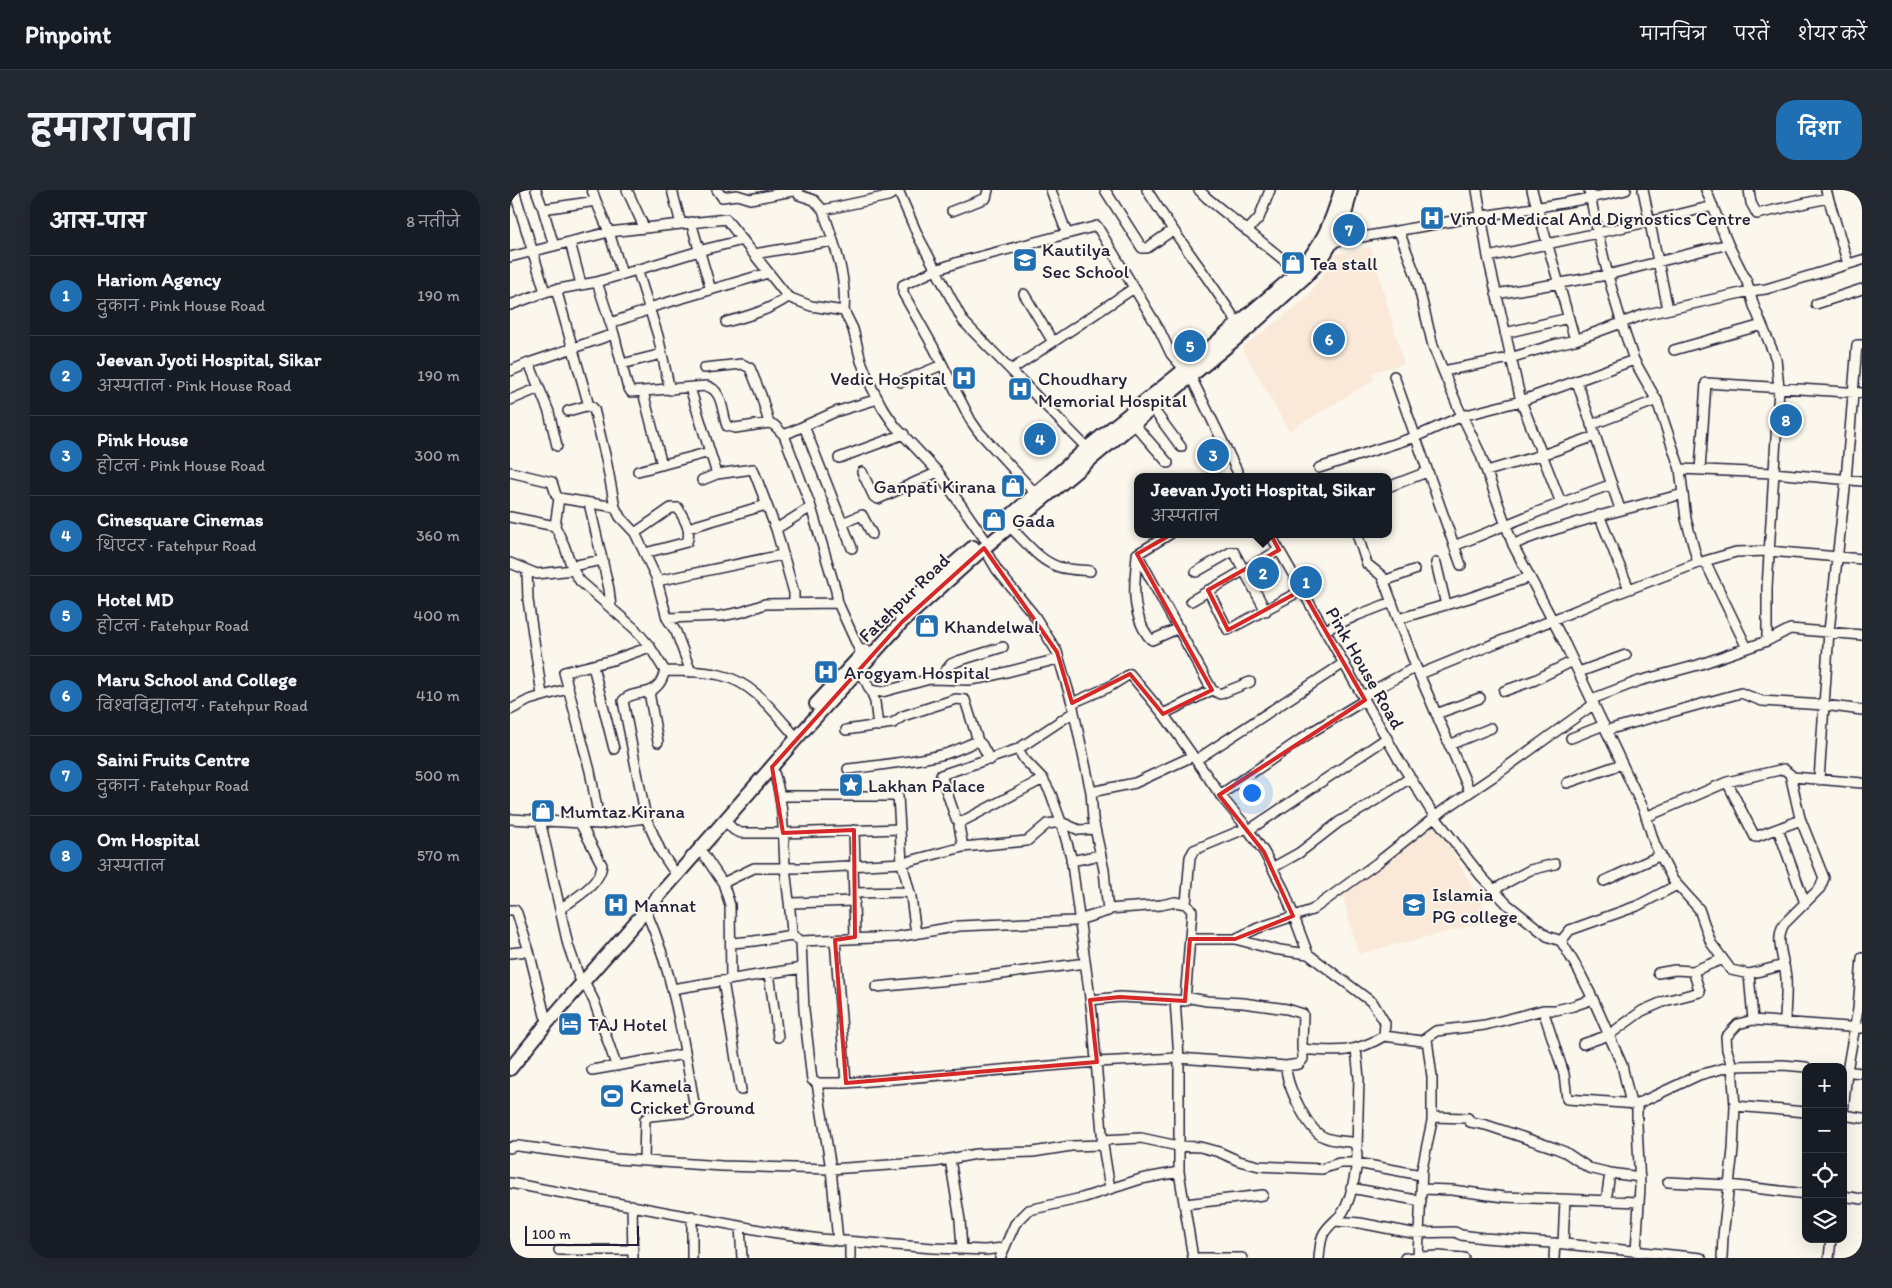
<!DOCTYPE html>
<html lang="hi">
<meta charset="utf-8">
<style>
:root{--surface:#171b24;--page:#242831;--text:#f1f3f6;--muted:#9ea1a6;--line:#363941;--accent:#1f6fb2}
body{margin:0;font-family:Itim,"Playpen Sans Deva",sans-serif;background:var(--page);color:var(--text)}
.controls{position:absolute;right:15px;bottom:15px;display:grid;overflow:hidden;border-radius:10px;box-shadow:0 5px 20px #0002}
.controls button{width:45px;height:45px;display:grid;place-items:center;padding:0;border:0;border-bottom:1px solid var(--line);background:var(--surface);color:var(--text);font:25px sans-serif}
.scale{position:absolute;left:15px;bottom:12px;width:114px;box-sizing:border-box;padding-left:5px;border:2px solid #22223b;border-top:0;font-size:14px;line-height:18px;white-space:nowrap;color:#22223b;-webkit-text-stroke:4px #fbf7ec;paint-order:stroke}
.you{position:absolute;left:741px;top:602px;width:18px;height:18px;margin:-12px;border:4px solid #fff;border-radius:50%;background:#1a73e8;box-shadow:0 0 0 8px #1a73e833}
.badge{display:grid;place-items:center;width:32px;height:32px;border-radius:50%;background:var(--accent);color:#fff;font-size:16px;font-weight:700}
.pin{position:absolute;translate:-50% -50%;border:2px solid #fff;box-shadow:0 1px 5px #0006}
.popup{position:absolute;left:624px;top:283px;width:258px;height:65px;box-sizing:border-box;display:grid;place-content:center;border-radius:10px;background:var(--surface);filter:drop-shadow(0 1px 4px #0005);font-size:16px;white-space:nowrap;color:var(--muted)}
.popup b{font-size:19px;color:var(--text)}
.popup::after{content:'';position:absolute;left:50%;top:100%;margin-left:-10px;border:10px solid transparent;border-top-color:var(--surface)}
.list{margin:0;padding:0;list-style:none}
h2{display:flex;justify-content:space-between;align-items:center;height:65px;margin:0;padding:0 20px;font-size:21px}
h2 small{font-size:16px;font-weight:400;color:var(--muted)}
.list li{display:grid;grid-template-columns:32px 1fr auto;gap:15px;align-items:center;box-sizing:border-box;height:80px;padding:0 20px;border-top:1px solid var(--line)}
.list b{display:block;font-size:19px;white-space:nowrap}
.list p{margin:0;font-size:16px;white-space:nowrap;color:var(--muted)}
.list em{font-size:16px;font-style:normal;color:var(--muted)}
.icon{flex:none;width:28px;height:28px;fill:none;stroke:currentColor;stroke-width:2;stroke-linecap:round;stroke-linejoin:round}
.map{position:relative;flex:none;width:1352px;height:1068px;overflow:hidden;border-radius:20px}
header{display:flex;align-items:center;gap:30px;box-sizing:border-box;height:70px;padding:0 25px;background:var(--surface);border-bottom:1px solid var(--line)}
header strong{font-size:24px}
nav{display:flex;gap:28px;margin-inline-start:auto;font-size:18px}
.intro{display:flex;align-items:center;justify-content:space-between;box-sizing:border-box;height:120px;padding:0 30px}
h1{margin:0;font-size:35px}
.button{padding:12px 22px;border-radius:20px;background:var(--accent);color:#fff;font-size:18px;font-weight:700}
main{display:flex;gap:30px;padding:0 30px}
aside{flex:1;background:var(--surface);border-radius:20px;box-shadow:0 5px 20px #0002}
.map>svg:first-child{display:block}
.built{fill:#fae9d8}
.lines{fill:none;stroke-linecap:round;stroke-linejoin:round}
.street-casing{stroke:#22223b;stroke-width:12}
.secondary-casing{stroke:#22223b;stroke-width:16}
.street{stroke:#fbf7ec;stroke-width:9}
.secondary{stroke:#fbf7ec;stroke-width:12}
.marked{fill:none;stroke:#d62828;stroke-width:4;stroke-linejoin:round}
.labels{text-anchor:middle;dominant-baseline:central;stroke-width:4;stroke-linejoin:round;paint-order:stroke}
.poi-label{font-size:19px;fill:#22223b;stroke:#fbf7ec;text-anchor:start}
.street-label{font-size:19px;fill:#22223b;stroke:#fbf7ec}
</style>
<header>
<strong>Pinpoint</strong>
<nav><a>मानचित्र</a><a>परतें</a><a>शेयर करें</a></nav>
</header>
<div class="intro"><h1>हमारा पता</h1><a class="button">दिशा</a></div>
<main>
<aside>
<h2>आस-पास<small>8 नतीजे</small></h2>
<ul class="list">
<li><span class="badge">1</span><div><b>Hariom Agency</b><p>दुकान · Pink House Road</p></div><em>190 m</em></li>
<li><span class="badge">2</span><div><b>Jeevan Jyoti Hospital, Sikar</b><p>अस्पताल · Pink House Road</p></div><em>190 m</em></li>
<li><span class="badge">3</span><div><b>Pink House</b><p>होटल · Pink House Road</p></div><em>300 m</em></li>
<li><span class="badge">4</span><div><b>Cinesquare Cinemas</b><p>थिएटर · Fatehpur Road</p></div><em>360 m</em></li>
<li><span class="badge">5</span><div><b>Hotel MD</b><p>होटल · Fatehpur Road</p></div><em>400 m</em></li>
<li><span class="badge">6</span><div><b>Maru School and College</b><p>विश्वविद्यालय · Fatehpur Road</p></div><em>410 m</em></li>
<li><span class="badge">7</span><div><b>Saini Fruits Centre</b><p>दुकान · Fatehpur Road</p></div><em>500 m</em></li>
<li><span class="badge">8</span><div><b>Om Hospital</b><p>अस्पताल</p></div><em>570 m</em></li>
</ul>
</aside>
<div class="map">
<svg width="1352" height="1068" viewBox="0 0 1352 1068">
<rect width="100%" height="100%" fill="#fbf7ec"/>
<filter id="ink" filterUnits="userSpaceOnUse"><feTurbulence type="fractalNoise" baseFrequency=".02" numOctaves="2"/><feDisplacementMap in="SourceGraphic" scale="10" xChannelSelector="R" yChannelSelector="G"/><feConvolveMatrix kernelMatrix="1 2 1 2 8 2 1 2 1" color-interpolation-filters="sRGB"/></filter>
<g filter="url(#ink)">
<path class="built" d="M861 57 894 174 863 182 864 190 779 241 732 158 796 109 827 64Z
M927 635 982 731 848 764 831 699Z"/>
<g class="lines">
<defs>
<path id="street" d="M4 0 35 102
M26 0 33 19 86 11 99 42 112 84
M82 0 86 11
M117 0 134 37
M162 0 171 34
M207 0 212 7 227 5 240 9 288 0
M288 0 289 5 304 10 313 20 378 6 389 0
M388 0 408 46 426 80 449 72 587 36 650 141 661 164 681 187 730 287
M541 0 557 44
M595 0 632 58H637L663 40
M637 0C666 48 702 91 731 139
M689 0 697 8 791 84
M967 0 978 67 1011 211 1051 313
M1022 0 1065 150
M1079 0C1090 58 1104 114 1124 170
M1133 0 1158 119
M1196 0 1218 54 1237 92 1244 116 1266 169 1269 198 1257 398V451
M1239 0 1241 13 1247 24 1318 8
M1316 0 1338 74
M33 19 44 56
M313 20C324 54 337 85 334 121
M442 21 476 8 478 0
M181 32 201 100
M737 41 749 28 760 0
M889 41 906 86 923 156 948 217 970 263 1003 355 1055 454 1134 620 1145 655 1163 690 1189 719 1201 753 1221 780 1239 784 1274 775
M60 52 71 94
M822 52C872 44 922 34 973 26 1021 18 1069 12 1116 0
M244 64 323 51
M0 67 99 42 216 29 278 107 301 116 334 121 343 139 351 171 362 198 372 217 385 236 428 282 474 348
M978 67 1142 31 1203 16
M127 79 148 146 160 200
M87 92 104 144 117 195 121 202 196 196C213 199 212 223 217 236L225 238 259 233 264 235 274 245 301 317 326 401 328 413
M46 99 79 216
M514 104 543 152
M986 104 1097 85 1218 54
M1306 114 1352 99
M0 115 38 101 87 92 196 59 233 50
M216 132C239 126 259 120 278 107
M101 133C110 129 137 122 142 117L258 83
M995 143 1059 128
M1164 160 1252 135
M19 173 39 222 47 256
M112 174 152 164
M194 178 232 174 240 178 251 205 259 233
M501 180 624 98
M0 181 19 173 104 144
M933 181 1000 168 1043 155 1065 150 1133 125 1240 101 1256 99 1352 70
M884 186 951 375
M391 192 432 175
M1067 192 1110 319
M180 198 200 262
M133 202 152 275
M0 210 29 198
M643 219 671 257
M58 221 76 216 82 217 84 219 96 269 105 317
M624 234 658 273
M1081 235 1147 210
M294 236 342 358
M274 245 325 222 368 209
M329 268 394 244
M809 278 905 247 952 226 1011 211 1124 170 1147 211 1170 279 1176 329 1188 373
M1170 279 1263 283 1352 291
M1190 280 1196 193 1352 203
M128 281 200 262 207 284 243 279 266 339 284 403V414
M977 281 1038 263 1085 246
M0 282 42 292 46 305 49 308 105 317 110 327 125 343 146 387 157 428 211 426 232 422 255 414 328 413 353 468
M352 282 364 307 368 309 428 282
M192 290 207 284
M878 297 917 282
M526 304 468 241 461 231 424 158 393 103V95L426 80 453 131 577 258
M79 313 99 399 101 417
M1089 325 1119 399
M0 327 45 336 54 355 63 380 70 391 125 439 140 457 155 481C174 481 192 481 210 485 244 492 265 524 287 548
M332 333 352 325 362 344
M45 336 49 308
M500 337C515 351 529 371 549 377 559 380 570 380 580 381
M178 338 256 315
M266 339 301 317
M125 343 161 318H168C174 329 182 340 177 352L135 363
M760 344 889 570 925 627 971 686 997 714 1037 746 1051 751 1069 781 1083 809 1063 816 1046 820H1033L975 835 926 841 912 851 874 846
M847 344 857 374 872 386 906 477 960 602
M1003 355C1019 347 1033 343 1050 338 1091 324 1132 315 1173 304
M944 356 1030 321 1102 294
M627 364 702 500 710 504 740 492
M627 364 660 344
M627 365C625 390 621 414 633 438 636 443 638 448 642 450L669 438
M1195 371 1237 458
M0 373 27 384 63 380
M926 373 936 415
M61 376 93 370
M17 380 18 410 32 505
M686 382 721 362H724L756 421
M147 391 272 365
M874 391 904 380
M698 400 718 440 792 400
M681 411 769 360
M157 428 166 442 181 482
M888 429 959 408 1020 387
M815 440 848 425 882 412
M83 476 104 559
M350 479 360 500 372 502 420 489 459 490 473 488 548 469
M1069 482 1116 465
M910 484 1106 404 1188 373 1226 362 1259 361 1352 369
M429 489 441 474 448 471 493 457
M361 500 365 512 368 536
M994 501 1025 490 1063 471
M139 502 148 552
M853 506 906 477
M1082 509 1129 491 1188 475 1257 451 1280 439 1352 445
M562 513 599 497 620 484 654 525 714 610 735 635 754 662 774 700 798 764
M0 520 19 510 57 499
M564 522 508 559 514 569 533 589 541 604 551 632 561 667 582 823 593 955 600 999
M653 524 702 500
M926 524 970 508
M336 540 383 533 393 526 446 509 455 510 468 551
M1097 540 1231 503 1252 511 1314 515 1352 520
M1061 548 1094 535
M939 555 981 538
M686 570 834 473
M262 577C274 608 273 642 275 676 277 699 281 721 282 745L291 751 387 747 449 736 565 731 598 721 594 680 583 629 581 602 562 513 547 462 524 425 487 380 474 358
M338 579C370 575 403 572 435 564 446 561 457 555 468 551L472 555 480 570
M1309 590 1319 441 1336 290 1347 155H1352
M1217 592 1245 647 1291 630
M1057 593 1112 574
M581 602 625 593 683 566
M710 605 803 541 855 510
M270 606H388L392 673 401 707
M1136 627 1217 592 1274 579 1283 587 1352 593
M136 628 113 511C121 500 139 507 148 495 152 491 153 486 155 481
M0 629 90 634 136 628 151 662 163 680
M30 630 58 755 69 787
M215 631 224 640 231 643H273L390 639
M451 632 446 629 431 585 508 559
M90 634 80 581 54 482 103 470 140 457
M1268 639 1295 713
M344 640 345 677
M739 640 877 548
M453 657 449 636 451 632 533 589
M190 659 213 693 220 715 221 789
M561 671 590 665
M343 677 345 747
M762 678 789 663 829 632 855 617 900 588
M1094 691 1151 665
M213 693 244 678H301L392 673 453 657 517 651 537 634 551 632 569 640 584 639
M983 700 1020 680 1045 674
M344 703 399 702 401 707 406 744
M281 713 345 711
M676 714 680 667 684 660 737 638
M50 719C65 708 90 695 92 675L70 633
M598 719 651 715 665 712 676 714 682 721 675 811 665 810 669 868V982L683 1068
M0 720H5L7 723 19 761 35 826
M680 749H725L763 759 798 764 863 813 875 833 874 846C844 864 826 862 792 859
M725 749 748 738 802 720 867 673 935 619 987 584 1084 514
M325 750 336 893
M291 751 294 820 302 890 307 893H336L587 872 669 868 776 876 789 874 793 869 792 853 793 824 777 819 733 813 697 811 675 807
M1051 751 1060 740 1127 716 1167 695
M222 753 244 751 282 745
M0 763 19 761
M259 783 268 847
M1148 783 1165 780 1183 781
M1239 784 1243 830
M74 791 84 811 106 875
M213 791 231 900
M366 797 470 787 575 773
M162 799 292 778
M1083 809 1112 875 1121 914
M580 810 610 807 665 810
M1033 820 1054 884 1057 909 1127 914 1189 885 1222 876 1273 875 1296 877
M1275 832C1275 818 1277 803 1276 788 1275 771 1264 750 1274 734L1310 698 1314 688 1290 628 1280 584
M1073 854 1099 845 1132 821 1155 811 1190 802 1183 781 1213 769
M846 859 849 888 847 958
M776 876C776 894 797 940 814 947 822 951 833 951 841 952L845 954C851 967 841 1010 833 1022 827 1030 817 1036 813 1045 810 1052 810 1060 809 1068
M82 880 175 864
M1333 881 1352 883
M307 893 321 979 328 1051
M1225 916 1296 922
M1333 923 1337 881 1348 819 1352 768
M1333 925 1352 928
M922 927 958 928 960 932 976 935 1045 958 1055 962 1079 978 1100 983 1096 1011
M592 950 631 948 668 956 690 957 709 962 729 971 749 976 812 979 829 973H847L911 985
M0 958 4 956H8L106 969 212 976 321 979 424 972 466 964 523 962 561 956 593 955
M440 969 450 1030 452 1059
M134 971 135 929 140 926 180 922 183 920 184 913C173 848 163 782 136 721
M1100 983 1130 987
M1158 992 1219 995 1296 1004
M0 993 261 1042 310 1049 423 1058 475 1060 493 1058
M841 998 911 1011
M911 999 942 1000 994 1007 1129 1012
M1333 1006 1352 1009
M675 1014 753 1005
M122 1015 123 1068
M825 1031 850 1033 902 1043 945 1042 951 1045 974 1048 1055 1054 1191 1068
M230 1036 232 1068
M340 1052V1068
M1053 1054 1055 1010
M49 1060H122
M1126 1061 1130 997 1127 934V914
M908 1067 912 979 922 931V887L917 849
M182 1068V1026
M490 1068 505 1034 519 1020 572 1008 631 989 669 982
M689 1068H732
M895 1068 928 1066 954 1068
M1044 1068 1045 1053
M1212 1068 1213 1046 1223 960 1225 916 1222 876 1217 860 1216 847 1228 834 1243 830 1352 838
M1319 1068 1321 1049"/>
<path id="secondary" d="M498 328 577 258 675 179 788 82C813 53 820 36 831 0
M389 425 415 398 463 357
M306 514 355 461
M0 879 38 832 294 540 392 432 474 358 733 143 795 87 811 70 822 52 836 21 841 0"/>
</defs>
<use href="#street" class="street-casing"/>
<use href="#secondary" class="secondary-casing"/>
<use href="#street" class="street"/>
<use href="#secondary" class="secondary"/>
</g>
</g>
<path class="marked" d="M737 301 769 360 698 400 718 440 792 400 855 510 709 605 754 662 783 726 725 749H680L675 811 610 807 580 810 587 872 336 893 325 750 345 747 344 640 273 643 262 577 392 432 474 358 547 462 562 513 620 484 653 524 702 500 627 364Z"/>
<defs>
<symbol id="hospital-square" viewBox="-11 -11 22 22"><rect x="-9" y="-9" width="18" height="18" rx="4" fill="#1f6fb2" stroke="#fbf7ec"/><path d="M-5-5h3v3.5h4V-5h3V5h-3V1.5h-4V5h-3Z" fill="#fff"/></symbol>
<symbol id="school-square" viewBox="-11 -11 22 22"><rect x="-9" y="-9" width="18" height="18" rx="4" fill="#1f6fb2" stroke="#fbf7ec"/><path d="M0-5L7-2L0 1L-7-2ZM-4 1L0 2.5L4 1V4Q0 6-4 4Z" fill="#fff"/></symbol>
<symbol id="shop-square" viewBox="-11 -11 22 22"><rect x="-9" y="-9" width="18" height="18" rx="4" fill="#1f6fb2" stroke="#fbf7ec"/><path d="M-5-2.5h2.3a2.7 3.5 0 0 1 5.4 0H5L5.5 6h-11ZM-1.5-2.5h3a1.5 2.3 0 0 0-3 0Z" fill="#fff"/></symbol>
<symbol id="sight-square" viewBox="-11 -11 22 22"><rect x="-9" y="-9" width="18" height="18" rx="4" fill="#1f6fb2" stroke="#fbf7ec"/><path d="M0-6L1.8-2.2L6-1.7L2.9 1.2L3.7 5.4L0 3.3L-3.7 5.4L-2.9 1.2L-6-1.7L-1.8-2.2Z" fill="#fff"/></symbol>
<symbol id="university-square" viewBox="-11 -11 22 22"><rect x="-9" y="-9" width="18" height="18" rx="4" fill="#1f6fb2" stroke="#fbf7ec"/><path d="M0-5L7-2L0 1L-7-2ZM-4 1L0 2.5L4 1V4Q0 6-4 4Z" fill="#fff"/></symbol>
<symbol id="hotel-square" viewBox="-11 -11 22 22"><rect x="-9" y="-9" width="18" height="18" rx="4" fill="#1f6fb2" stroke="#fbf7ec"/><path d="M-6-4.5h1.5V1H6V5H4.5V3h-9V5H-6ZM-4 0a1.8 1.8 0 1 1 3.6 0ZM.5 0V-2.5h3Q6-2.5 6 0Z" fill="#fff"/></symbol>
<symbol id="stadium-square" viewBox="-11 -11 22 22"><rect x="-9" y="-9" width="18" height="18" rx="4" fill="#1f6fb2" stroke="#fbf7ec"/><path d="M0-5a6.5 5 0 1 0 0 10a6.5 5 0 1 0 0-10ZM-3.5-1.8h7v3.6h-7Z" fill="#fff"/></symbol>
</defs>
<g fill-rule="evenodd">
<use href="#hospital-square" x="908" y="14" width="28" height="28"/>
<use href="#school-square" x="501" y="56" width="28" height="28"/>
<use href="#shop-square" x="769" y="59" width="28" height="28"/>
<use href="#hospital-square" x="440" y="174" width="28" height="28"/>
<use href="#hospital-square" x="496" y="185" width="28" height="28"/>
<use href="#shop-square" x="489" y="282" width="28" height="28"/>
<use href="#shop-square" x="470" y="316" width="28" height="28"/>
<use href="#shop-square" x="403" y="422" width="28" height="28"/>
<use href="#hospital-square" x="302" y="468" width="28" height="28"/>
<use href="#sight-square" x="327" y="581" width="28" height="28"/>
<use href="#shop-square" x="19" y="607" width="28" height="28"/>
<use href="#hospital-square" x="92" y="701" width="28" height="28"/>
<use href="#university-square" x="890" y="701" width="28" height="28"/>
<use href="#hotel-square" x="46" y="820" width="28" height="28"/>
<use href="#stadium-square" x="88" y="892" width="28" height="28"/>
</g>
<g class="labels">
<g class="poi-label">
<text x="940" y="28">Vinod Medical And Dignostics Centre</text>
<text x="532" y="59">Kautilya<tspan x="532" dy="22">Sec School</tspan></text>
<text x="800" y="73">Tea stall</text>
<text x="436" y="188" text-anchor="end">Vedic Hospital</text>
<text x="528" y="188">Choudhary<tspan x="528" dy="22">Memorial Hospital</tspan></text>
<text x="486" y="296" text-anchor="end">Ganpati Kirana</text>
<text x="502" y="330">Gada</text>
<text x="434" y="436">Khandelwal</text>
<text x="334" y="482">Arogyam Hospital</text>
<text x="358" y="595">Lakhan Palace</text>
<text x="50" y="621">Mumtaz Kirana</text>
<text x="922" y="704">Islamia<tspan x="922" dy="22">PG college</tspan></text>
<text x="124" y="715">Mannat</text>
<text x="78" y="834">TAJ Hotel</text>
<text x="120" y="895">Kamela<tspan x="120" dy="22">Cricket Ground</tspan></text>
</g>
<g class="street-label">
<text transform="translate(394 408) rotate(-44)">Fatehpur Road</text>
<text transform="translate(855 478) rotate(60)">Pink House Road</text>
</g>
</g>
</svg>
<div class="controls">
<button>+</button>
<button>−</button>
<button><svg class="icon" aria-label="locate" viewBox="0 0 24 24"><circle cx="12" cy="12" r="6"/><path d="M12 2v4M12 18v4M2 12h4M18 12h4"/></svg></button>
<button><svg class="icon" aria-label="layers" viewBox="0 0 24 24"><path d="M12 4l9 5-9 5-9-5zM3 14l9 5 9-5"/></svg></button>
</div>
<div class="scale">100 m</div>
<div class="you"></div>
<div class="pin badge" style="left:796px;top:392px">1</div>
<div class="pin badge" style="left:753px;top:383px">2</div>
<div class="popup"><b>Jeevan Jyoti Hospital, Sikar</b>अस्पताल</div>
<div class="pin badge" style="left:703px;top:265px">3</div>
<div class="pin badge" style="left:530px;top:249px">4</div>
<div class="pin badge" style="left:680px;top:156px">5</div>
<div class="pin badge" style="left:819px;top:149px">6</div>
<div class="pin badge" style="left:839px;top:40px">7</div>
<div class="pin badge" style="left:1276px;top:230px">8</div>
</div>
</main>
